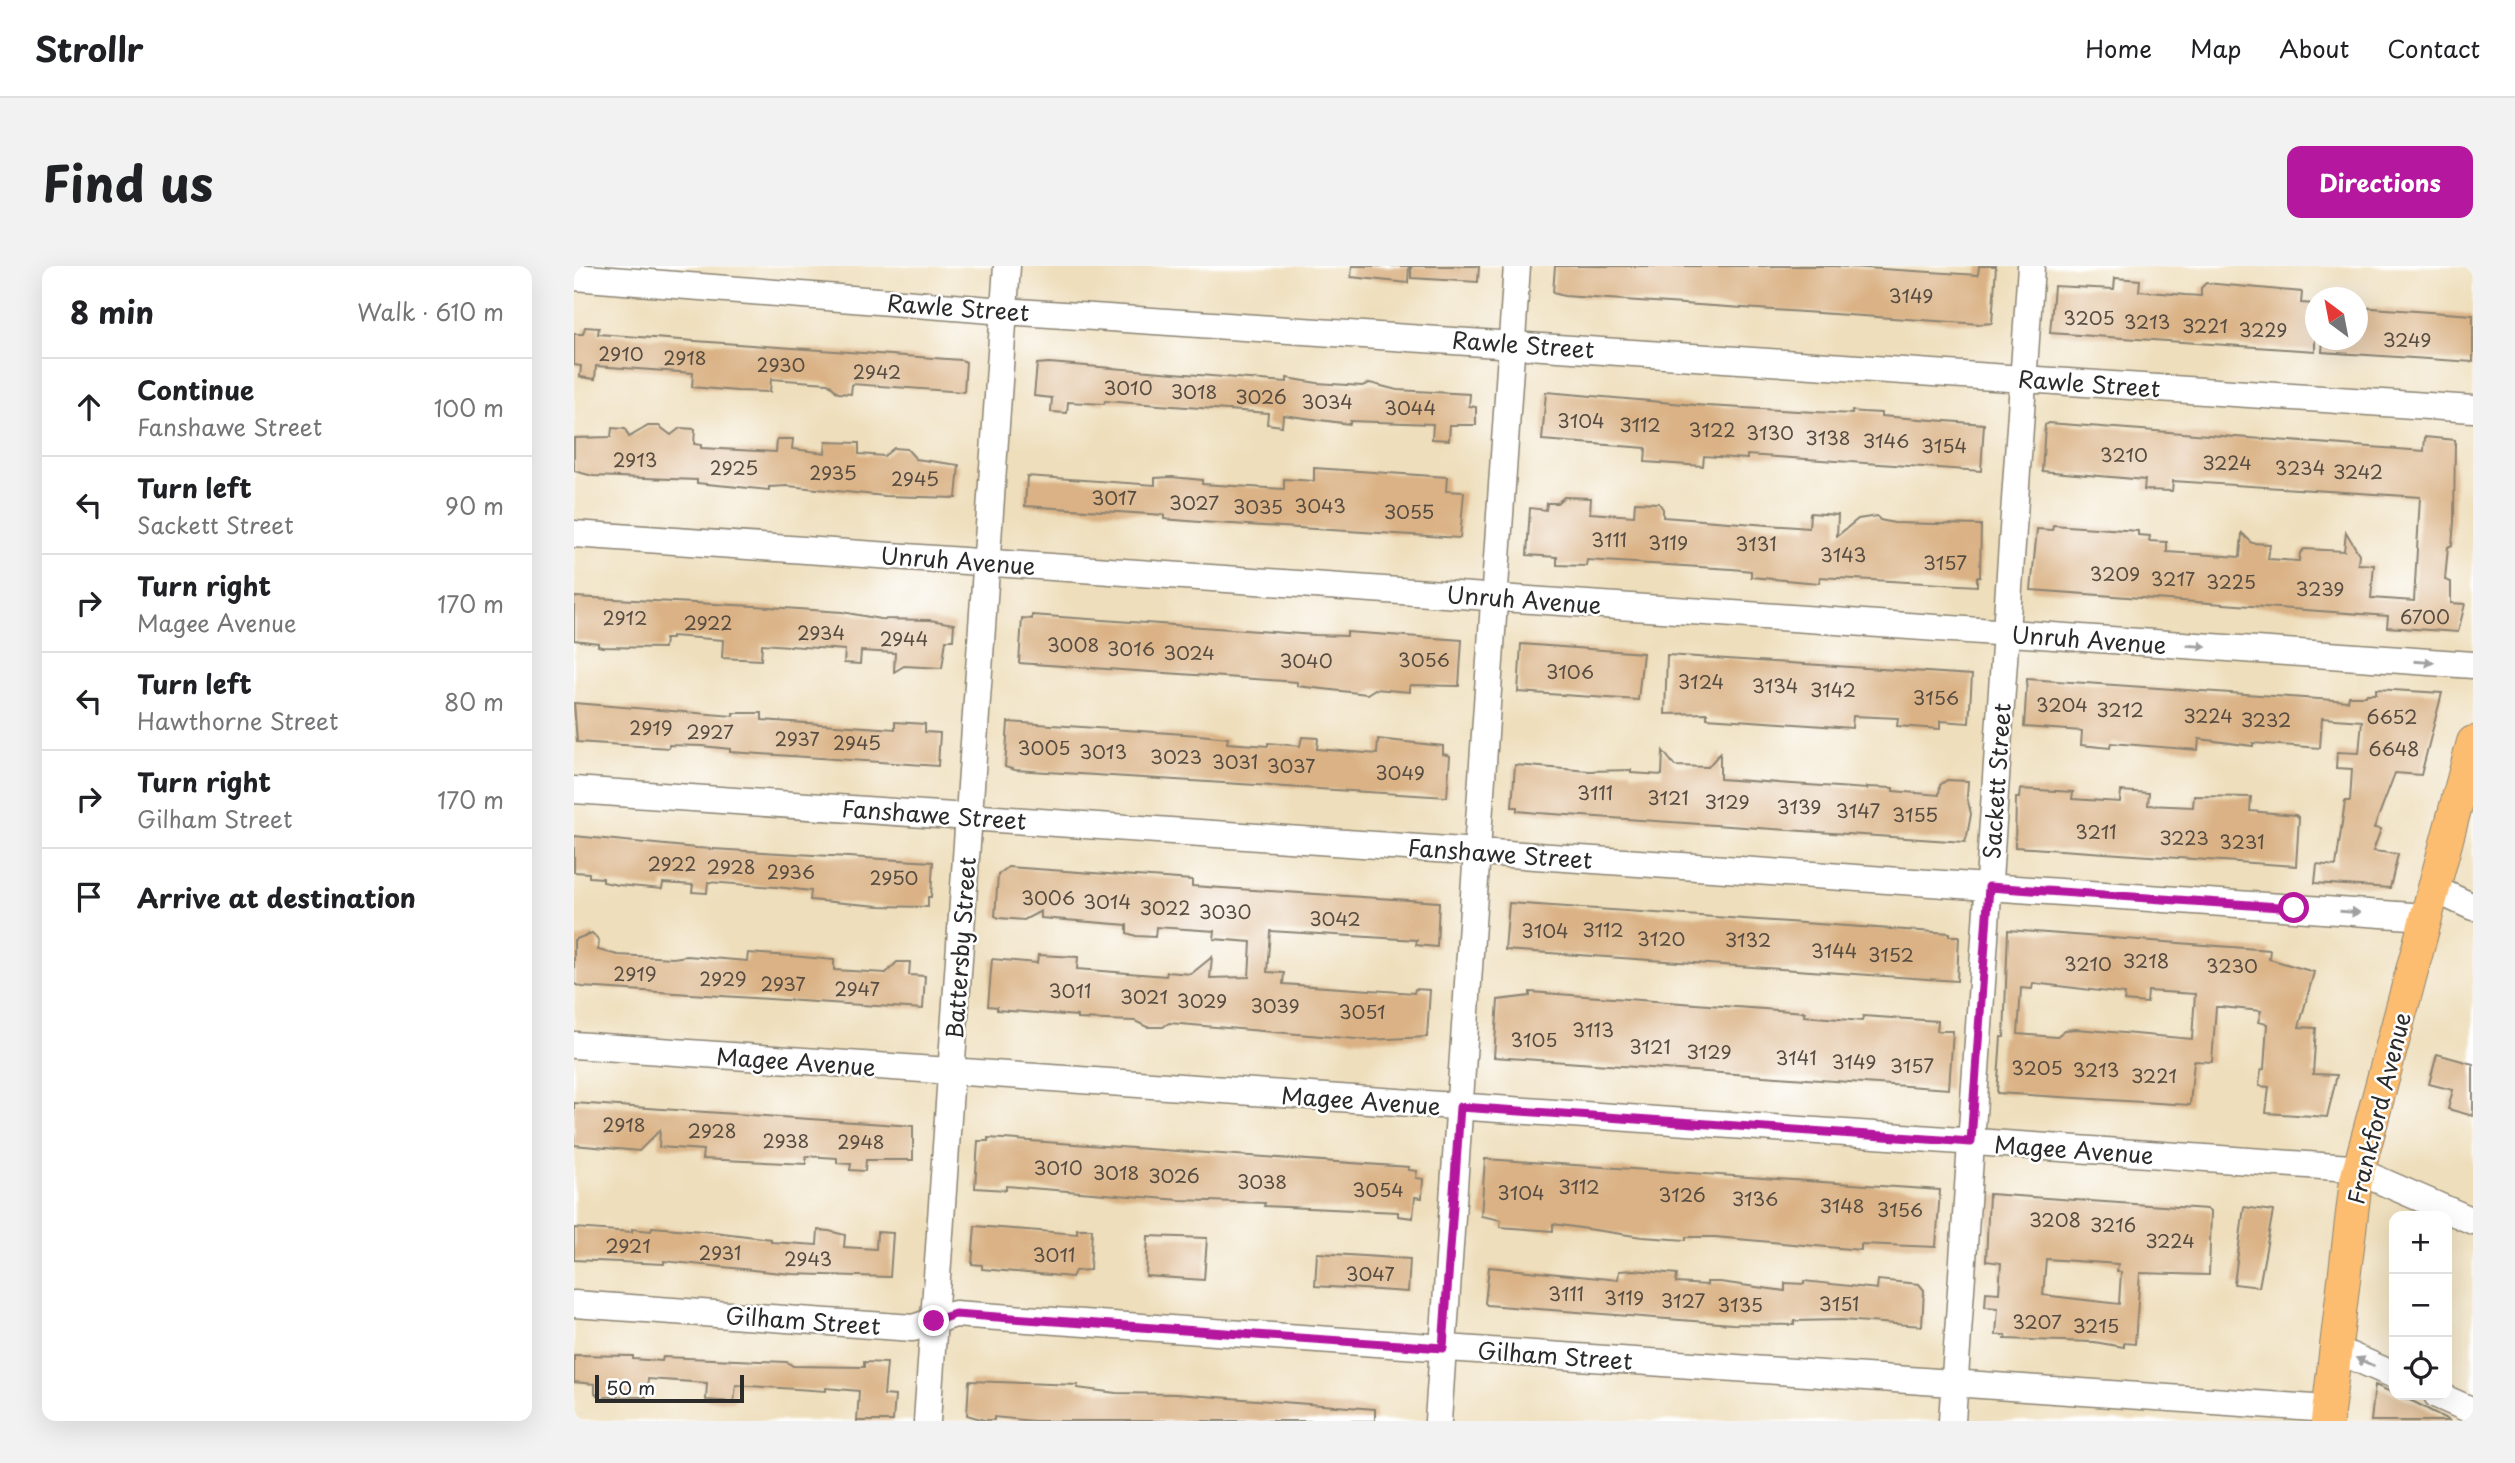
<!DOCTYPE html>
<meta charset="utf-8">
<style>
:root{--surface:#fff;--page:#f2f2f2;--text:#202124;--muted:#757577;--line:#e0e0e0;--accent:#b5179e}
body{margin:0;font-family:"Playpen Sans",sans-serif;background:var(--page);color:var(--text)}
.controls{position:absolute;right:21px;bottom:21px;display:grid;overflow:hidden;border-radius:14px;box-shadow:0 7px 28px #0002}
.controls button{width:63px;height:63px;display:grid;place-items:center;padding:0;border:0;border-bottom:2px solid var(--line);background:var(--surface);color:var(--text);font:35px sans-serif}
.compass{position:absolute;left:1731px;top:21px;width:63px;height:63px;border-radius:50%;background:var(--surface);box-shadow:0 7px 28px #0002;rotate:328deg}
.scale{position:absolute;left:21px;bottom:18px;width:149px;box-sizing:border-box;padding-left:7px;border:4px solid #2b2b2b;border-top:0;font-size:19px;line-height:24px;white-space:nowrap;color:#2b2b2b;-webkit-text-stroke:5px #fff;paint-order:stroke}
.stop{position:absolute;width:21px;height:21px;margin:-16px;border:5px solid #b5179e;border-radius:50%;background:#fff}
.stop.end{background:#b5179e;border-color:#fff;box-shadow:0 2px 7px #0008}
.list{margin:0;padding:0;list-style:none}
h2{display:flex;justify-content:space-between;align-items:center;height:91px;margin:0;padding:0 28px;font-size:30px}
h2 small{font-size:23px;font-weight:400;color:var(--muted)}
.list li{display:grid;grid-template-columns:46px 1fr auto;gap:21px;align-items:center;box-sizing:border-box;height:98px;padding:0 28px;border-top:2px solid var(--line)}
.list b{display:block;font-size:26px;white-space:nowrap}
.list p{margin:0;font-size:23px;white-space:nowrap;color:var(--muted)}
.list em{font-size:23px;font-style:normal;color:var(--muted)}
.icon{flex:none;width:38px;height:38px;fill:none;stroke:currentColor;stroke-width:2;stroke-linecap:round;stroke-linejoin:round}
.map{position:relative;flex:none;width:1899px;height:1155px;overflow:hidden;border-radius:14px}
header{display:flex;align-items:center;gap:42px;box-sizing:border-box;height:98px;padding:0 35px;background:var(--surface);border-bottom:2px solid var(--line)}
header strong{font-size:33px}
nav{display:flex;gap:38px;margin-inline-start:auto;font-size:24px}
.intro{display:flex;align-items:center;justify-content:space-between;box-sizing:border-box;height:168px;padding:0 42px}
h1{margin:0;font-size:49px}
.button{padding:18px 32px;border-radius:14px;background:var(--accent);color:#fff;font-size:24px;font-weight:700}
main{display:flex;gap:42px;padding:0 42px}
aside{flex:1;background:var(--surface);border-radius:14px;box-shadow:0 7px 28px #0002}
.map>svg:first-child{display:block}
.building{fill:#dab285;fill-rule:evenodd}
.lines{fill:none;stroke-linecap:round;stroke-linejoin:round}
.minor-casing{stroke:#8c8473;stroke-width:29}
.major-casing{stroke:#8c8473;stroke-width:34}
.minor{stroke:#fff;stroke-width:26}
.major{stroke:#fcbd6f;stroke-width:32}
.oneway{fill:#a0a0a0}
.route{stroke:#b5179e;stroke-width:9}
.labels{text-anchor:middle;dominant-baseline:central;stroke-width:5;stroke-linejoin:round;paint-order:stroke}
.number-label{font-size:19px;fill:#574d42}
.street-label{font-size:23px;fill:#2b2b2b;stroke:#fff}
</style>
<header>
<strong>Strollr</strong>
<nav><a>Home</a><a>Map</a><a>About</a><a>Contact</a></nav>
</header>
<div class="intro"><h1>Find us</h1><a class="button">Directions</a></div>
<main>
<aside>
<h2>8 min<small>Walk · 610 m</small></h2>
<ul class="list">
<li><svg class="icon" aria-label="ahead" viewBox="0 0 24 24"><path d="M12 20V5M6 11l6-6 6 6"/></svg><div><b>Continue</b><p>Fanshawe Street</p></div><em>100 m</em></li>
<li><svg class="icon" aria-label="left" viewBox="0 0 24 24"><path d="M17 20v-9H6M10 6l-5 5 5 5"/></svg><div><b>Turn left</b><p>Sackett Street</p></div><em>90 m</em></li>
<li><svg class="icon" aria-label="right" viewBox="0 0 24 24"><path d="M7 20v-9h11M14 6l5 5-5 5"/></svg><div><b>Turn right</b><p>Magee Avenue</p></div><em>170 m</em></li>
<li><svg class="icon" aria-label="left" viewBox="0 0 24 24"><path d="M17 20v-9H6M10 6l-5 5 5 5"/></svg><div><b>Turn left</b><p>Hawthorne Street</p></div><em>80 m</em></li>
<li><svg class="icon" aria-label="right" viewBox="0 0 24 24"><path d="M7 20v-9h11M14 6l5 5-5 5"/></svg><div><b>Turn right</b><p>Gilham Street</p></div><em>170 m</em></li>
<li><svg class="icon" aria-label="arrive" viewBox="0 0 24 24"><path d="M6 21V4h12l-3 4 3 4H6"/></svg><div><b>Arrive at destination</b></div></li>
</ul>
</aside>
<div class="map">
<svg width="1899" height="1155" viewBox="0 0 1899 1155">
<rect width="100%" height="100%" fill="#fff"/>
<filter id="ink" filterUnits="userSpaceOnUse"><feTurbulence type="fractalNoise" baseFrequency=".0143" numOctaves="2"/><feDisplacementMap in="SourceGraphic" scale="14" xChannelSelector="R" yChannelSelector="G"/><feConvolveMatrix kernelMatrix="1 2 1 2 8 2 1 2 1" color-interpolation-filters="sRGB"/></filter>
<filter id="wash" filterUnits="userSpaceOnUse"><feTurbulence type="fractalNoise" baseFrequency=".00686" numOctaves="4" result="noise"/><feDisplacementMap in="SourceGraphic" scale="28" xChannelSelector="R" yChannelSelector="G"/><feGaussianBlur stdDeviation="1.57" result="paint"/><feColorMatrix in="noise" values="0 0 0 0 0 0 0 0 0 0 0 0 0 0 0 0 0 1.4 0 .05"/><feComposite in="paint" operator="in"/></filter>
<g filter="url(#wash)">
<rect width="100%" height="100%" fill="#eedebb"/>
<g id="blocks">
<path class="building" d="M778 0H835L834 17 777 11Z
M837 0H905L904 16 837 12Z
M981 0H1260L1404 9 1405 0H1422L1418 57 1407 58 990 30 979 27Z
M1541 12 1566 14 1565 25 1611 29 1627 30V22L1632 17 1728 26 1727 37 1741 38V85L1476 67 1480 20 1540 23Z
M1783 41 1899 49V96L1748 86 1749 74H1783Z
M11 61 25 62 24 68 387 94 392 96 390 126 278 118 277 128 264 127 254 117 197 113 196 126 163 125 118 121 119 107 22 100 21 113 6 111 7 100 0 99V68H9Z
M475 97 713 116V112L743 117 788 120 796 117 823 124 896 128 895 140 902 141V159H876L875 174 858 173 859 158 776 155V158L709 149 708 160 693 158 694 147 531 135 530 138 494 136 493 147 477 146 478 132 460 130 463 98Z
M972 126 1133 140 1278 148V145L1289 146 1307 147V150L1410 158 1407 205 1173 189V193L1130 190 1129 200 1071 196 1072 182 968 174Z
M1474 157 1850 185 1851 171 1881 174 1880 256 1878 279 1874 281 1871 314 1877 316V337L1891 338 1884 366 1813 361 1814 350 1457 324 1463 263 1478 264 1479 259 1564 265V269L1576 270 1575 275 1593 276V286L1666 291 1668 267 1678 277 1696 278 1694 293 1725 295 1726 287 1730 283 1770 285 1772 266 1785 288 1784 298 1800 299 1797 332 1840 335 1846 231 1599 215 1598 225 1570 224 1571 214 1468 205 1471 159Z
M74 160H85L97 169 106 162 121 163 120 178 127 179V182L202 186 203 173H219L218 183 251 187 252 176 285 177V188L310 190 320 182 333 183 342 193 385 199 382 232 311 230 214 220 195 221V224L123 217V214L19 210 0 205V172L37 171 38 162 51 163 55 171Z
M740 202 873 211 872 225 890 226 886 272 626 256 590 253V249L451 240 453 210 581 219V212L598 211 628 214V218L710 223V213L740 215Z
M990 231 1017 232 1016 247 1060 250 1061 236 1085 237 1089 243V251L1235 262 1236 247 1264 249 1263 270 1284 253 1303 250 1306 254 1320 257 1407 259 1406 311H1403V320L1246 311 1245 317 1177 311V305L1158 303 1013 294 1012 300 983 299V291L953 289 956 242 972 244 973 237H983Z
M0 331 180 340 268 346 306 353 356 354 380 358 379 374H372L368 402 330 400 320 406 321 387 287 385 286 398 270 397 271 384 188 378 187 394 148 392 149 374 98 370V373H91L90 382 28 381 24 380V377L0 374Z
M458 349 741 369 773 370V366L888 374 885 420 836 419V426L801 423 793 428 723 420V416L445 397 448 352 458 353Z
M947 378 1069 387 1064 434 944 426Z
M1093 389 1398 409 1395 457 1366 455V463L1323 460 1324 452 1279 450 1278 462 1133 452V447L1091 448Z
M1453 413 1774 435 1775 430H1792L1793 428H1802V423L1868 427 1847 509 1821 507 1800 562 1807 563 1799 585 1824 588 1816 622 1741 617 1743 598 1762 600 1771 535H1776L1778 503 1762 502 1763 486 1785 487 1788 455 1748 452 1746 482 1679 477V480L1625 473 1624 484 1537 477 1536 482 1507 479 1508 465 1450 461Z
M0 437 159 450V447H188V454L306 462 321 463V456L351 458V466L366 467 364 500 156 486V483L128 480 95 479V482L3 476Z
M434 456 625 469 654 472 653 477 694 480V477L726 480 728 471 744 472 743 483 803 488 804 473 869 480V488L876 490 873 531 441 504 431 501Z
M1089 485 1101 500 1134 501 1146 487V513L1293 523V521L1319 522V525L1365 529 1366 519 1373 514 1394 515 1393 531 1397 548 1393 570 1391 576 1376 575 964 547 943 545V541H938L941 499 1015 505 1057 504V507L1088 509Z
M1446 523 1499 526 1498 533 1546 536 1547 525 1575 527 1574 539 1619 541 1620 530 1677 531 1676 545 1722 549 1725 552 1722 600 1441 581 1442 532H1445Z
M0 570 122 582 359 596 357 631H354V641L305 640 236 634 237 625 202 621 134 616 133 627 118 626 119 619 89 617 88 623 44 619 29 616V612L15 611V607L0 606Z
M434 601 618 614V620L865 636 863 681 842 679 843 674 696 665 693 706 710 707 709 718 840 727 841 723 856 724 853 771 794 774 595 757 589 761H573L561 755 503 753V750L423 744V741L414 740 418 693 463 697 464 689 504 691 503 703 592 710 593 706 617 708 638 691 636 712 675 711 677 676 640 673 641 665 582 661 581 671 562 670 553 667V659L467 652V645L450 654 425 652 421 650 424 609Z
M935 637 1375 667V670H1385L1383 715 931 684Z
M1434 664 1696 684 1695 693 1740 706 1725 761 1742 762 1739 808 1763 809 1753 851 1692 847 1695 821 1685 820 1687 804 1690 803 1693 758 1684 756 1687 745 1647 741H1642L1638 796 1620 795 1616 839 1423 827 1427 771H1430ZM1459 717 1551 728 1550 735 1573 737 1574 725 1621 728 1618 773 1503 763 1491 764 1482 771 1444 768 1447 722 1458 723Z
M18 667 25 674 24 684 44 689 99 692 113 690 173 695 174 687 218 690 260 694V704L312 707 323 696H336L335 709 351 710 349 743 8 721 0 718V674Z
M956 726 1231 746 1230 750 1288 755 1289 750 1364 755 1363 765H1379L1375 823 920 791 924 734 956 730Z
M1863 788 1899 798V850L1874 843 1879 824 1855 818Z
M0 837 339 860V894H292L291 905 276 904 277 898 263 897V892L232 890V898L128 893 129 884 85 881 86 864 65 885 0 879Z
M414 872 835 901 834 904 843 905 842 912 849 913 848 932 841 931 839 952 824 950V946L690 940 691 937 606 934 432 920V924L401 922 404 875H414Z
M911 893 1366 924 1362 981 1287 978V984L1141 971H1112V974L1068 971 979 958V965L926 961 927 954 907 950Z
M1415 928 1633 943 1637 945 1635 1009 1566 1007 1561 1078 1550 1077V1081L1520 1076 1431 1073 1432 1069H1422L1424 1042 1411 1041 1412 1026 1425 1027 1427 997 1412 995ZM1472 993 1544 998 1543 1005 1547 1006 1545 1038 1469 1029Z
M1670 941 1699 945 1685 1021 1660 1018Z
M401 960 503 968V963H518L516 1004 501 1005 498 1011 408 1003V999L398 998Z
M78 961 140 966 197 973V976L243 979 244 964 255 965 271 969 270 981 302 983 303 966 319 967 316 1011 218 1008 90 995V998L0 994V962L58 966V963L77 965Z
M574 970 633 972 630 1014 572 1010Z
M743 987 836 993 834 1026 741 1020Z
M915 1001 1044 1014 1045 1005 1060 1004 1103 1008 1102 1017 1133 1019V1016H1146L1211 1025V1017L1230 1018V1015L1303 1023 1304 1014 1345 1018 1350 1024 1348 1060 1268 1054 1220 1055V1059L1158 1058 913 1039 911 1037Z
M0 1089 59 1090V1093L88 1095 89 1091 213 1096 219 1100 290 1101V1096L313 1097 310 1129 321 1130 319 1155H283L285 1125 252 1122V1125L162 1119 160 1136 132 1134 133 1117 74 1113 72 1131H32L28 1134 21 1127V1118L0 1116Z
M395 1115 504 1119 503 1122 542 1127 602 1128 801 1143V1155H460L420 1151V1154H410L393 1149Z
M1801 1119 1842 1137 1876 1155H1797Z"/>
</g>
</g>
<g filter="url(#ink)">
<use href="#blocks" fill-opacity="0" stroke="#8c8473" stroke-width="2"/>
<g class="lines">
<defs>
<path id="minor" d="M0 11 430 45 1899 143
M0 268 1899 399
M0 524 1852 651
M1860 623 1899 641
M0 779 1777 902 1899 955
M0 1038 339 1062 381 1048 1754 1143
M1761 1083 1820 1109
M1863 1129 1899 1145
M353 1155 433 0
M864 1155 943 0
M1378 1155 1457 0"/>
<path id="major" d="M1753 1155 1782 914 1899 476"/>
</defs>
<use href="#minor" class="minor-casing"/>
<use href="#major" class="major-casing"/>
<use href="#minor" class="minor"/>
<use href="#major" class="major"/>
</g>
<defs><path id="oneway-solid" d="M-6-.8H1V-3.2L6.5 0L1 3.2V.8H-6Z" transform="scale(1.75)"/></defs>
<g class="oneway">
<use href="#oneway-solid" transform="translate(1623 380) rotate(4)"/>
<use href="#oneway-solid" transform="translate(1850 396) rotate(4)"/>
<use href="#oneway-solid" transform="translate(1776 646) rotate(4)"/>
<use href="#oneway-solid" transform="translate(1791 1096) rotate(-156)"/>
</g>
</g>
<g class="lines" filter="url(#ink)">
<path class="route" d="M360 1055 381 1048 869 1082 886 841 1397 876 1415 621 1720 642"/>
</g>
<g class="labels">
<g class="number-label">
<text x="1337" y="29">3149</text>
<text x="1515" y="51">3205</text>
<text x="1573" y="55">3213</text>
<text x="1631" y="59">3221</text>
<text x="1689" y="63">3229</text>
<text x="1833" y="73">3249</text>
<text x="47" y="87">2910</text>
<text x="111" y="91">2918</text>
<text x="207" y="98">2930</text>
<text x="303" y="105">2942</text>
<text x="554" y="121">3010</text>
<text x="620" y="125">3018</text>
<text x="687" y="130">3026</text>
<text x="753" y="135">3034</text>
<text x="836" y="141">3044</text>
<text x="1007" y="154">3104</text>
<text x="1066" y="158">3112</text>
<text x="1138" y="163">3122</text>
<text x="1196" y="166">3130</text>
<text x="1254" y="171">3138</text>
<text x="1312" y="174">3146</text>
<text x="1370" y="179">3154</text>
<text x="1550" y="188">3210</text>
<text x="61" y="193">2913</text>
<text x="1653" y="196">3224</text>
<text x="160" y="201">2925</text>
<text x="1726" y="201">3234</text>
<text x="1784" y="205">3242</text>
<text x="259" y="206">2935</text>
<text x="341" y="212">2945</text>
<text x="540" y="231">3017</text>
<text x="620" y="236">3027</text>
<text x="746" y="239">3043</text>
<text x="684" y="240">3035</text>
<text x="835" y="245">3055</text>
<text x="1035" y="273">3111</text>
<text x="1094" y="276">3119</text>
<text x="1182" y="277">3131</text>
<text x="1269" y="288">3143</text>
<text x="1371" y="296">3157</text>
<text x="1541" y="307">3209</text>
<text x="1599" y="312">3217</text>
<text x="1657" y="315">3225</text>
<text x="1746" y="322">3239</text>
<text x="1851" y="350">6700</text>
<text x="51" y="351">2912</text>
<text x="134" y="356">2922</text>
<text x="247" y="366">2934</text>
<text x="330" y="372">2944</text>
<text x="499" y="378">3008</text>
<text x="557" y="382">3016</text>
<text x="615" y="386">3024</text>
<text x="850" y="393">3056</text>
<text x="732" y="394">3040</text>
<text x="996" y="405">3106</text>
<text x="1127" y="415">3124</text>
<text x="1201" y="419">3134</text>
<text x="1259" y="423">3142</text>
<text x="1362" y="431">3156</text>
<text x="1488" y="438">3204</text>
<text x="1546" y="443">3212</text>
<text x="1634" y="449">3224</text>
<text x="1818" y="450">6652</text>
<text x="1692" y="453">3232</text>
<text x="77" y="461">2919</text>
<text x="136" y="465">2927</text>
<text x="223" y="472">2937</text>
<text x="283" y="476">2945</text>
<text x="470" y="481">3005</text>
<text x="1820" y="482">6648</text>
<text x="529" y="485">3013</text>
<text x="602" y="490">3023</text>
<text x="661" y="495">3031</text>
<text x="717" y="499">3037</text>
<text x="826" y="506">3049</text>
<text x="1021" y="526">3111</text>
<text x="1094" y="531">3121</text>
<text x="1153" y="535">3129</text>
<text x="1225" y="540">3139</text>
<text x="1284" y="544">3147</text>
<text x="1341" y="548">3155</text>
<text x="1522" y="565">3211</text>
<text x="1610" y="571">3223</text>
<text x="1668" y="575">3231</text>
<text x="98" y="597">2922</text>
<text x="157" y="600">2928</text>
<text x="217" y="605">2936</text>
<text x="320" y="611">2950</text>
<text x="474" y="631">3006</text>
<text x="533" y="635">3014</text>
<text x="591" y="641">3022</text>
<text x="651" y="645">3030</text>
<text x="761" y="652">3042</text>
<text x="1029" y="663">3112</text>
<text x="971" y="664">3104</text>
<text x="1087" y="672">3120</text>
<text x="1174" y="673">3132</text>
<text x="1260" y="684">3144</text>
<text x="1317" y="688">3152</text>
<text x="1572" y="694">3218</text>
<text x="1514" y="697">3210</text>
<text x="1658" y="699">3230</text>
<text x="61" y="707">2919</text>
<text x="149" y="712">2929</text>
<text x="209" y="717">2937</text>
<text x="283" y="722">2947</text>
<text x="496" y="724">3011</text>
<text x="570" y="730">3021</text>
<text x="628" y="734">3029</text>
<text x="701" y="739">3039</text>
<text x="788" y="745">3051</text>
<text x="1019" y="763">3113</text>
<text x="960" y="773">3105</text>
<text x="1076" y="780">3121</text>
<text x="1135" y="785">3129</text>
<text x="1222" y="791">3141</text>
<text x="1280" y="795">3149</text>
<text x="1338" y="799">3157</text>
<text x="1463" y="801">3205</text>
<text x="1522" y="803">3213</text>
<text x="1580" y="809">3221</text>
<text x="50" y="858">2918</text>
<text x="138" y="864">2928</text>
<text x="212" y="874">2938</text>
<text x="287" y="875">2948</text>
<text x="484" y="901">3010</text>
<text x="542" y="906">3018</text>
<text x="600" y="909">3026</text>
<text x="688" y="915">3038</text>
<text x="1005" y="920">3112</text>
<text x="804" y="923">3054</text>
<text x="947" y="926">3104</text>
<text x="1108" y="928">3126</text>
<text x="1181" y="932">3136</text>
<text x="1268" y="939">3148</text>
<text x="1326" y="943">3156</text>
<text x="1481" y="953">3208</text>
<text x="1539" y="958">3216</text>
<text x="1596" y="974">3224</text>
<text x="54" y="979">2921</text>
<text x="146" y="986">2931</text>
<text x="480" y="988">3011</text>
<text x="234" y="992">2943</text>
<text x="796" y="1007">3047</text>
<text x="992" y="1027">3111</text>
<text x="1050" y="1031">3119</text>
<text x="1109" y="1034">3127</text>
<text x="1265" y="1037">3151</text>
<text x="1166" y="1038">3135</text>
<text x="1463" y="1055">3207</text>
<text x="1522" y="1059">3215</text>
</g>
<g class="street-label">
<text transform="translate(384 41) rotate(4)">Rawle Street</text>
<text transform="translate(949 78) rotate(4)">Rawle Street</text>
<text transform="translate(1515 117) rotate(4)">Rawle Street</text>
<text transform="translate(384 294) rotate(4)">Unruh Avenue</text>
<text transform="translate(950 333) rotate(4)">Unruh Avenue</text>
<text transform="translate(1515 373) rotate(4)">Unruh Avenue</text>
<text transform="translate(1422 515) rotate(-86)">Sackett Street</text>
<text transform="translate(360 548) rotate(4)">Fanshawe Street</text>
<text transform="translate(926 587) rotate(4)">Fanshawe Street</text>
<text transform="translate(386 682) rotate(-86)">Battersby Street</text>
<text transform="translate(222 795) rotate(4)">Magee Avenue</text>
<text transform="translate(787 834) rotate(4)">Magee Avenue</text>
<text transform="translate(1804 842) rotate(-76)">Frankford Avenue</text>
<text transform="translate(1500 883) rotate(4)">Magee Avenue</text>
<text transform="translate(229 1054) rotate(4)">Gilham Street</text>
<text transform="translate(981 1089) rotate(4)">Gilham Street</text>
</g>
</g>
</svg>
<div class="controls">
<button>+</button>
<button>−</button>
<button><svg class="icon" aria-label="locate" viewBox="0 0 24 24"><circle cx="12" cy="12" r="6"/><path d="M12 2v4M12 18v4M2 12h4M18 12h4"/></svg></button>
</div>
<svg class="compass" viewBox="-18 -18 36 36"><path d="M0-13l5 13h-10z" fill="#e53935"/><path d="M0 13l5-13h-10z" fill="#757577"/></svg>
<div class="scale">50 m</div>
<div class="stop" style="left:1720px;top:642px"></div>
<div class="stop end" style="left:360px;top:1055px"></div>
</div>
</main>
